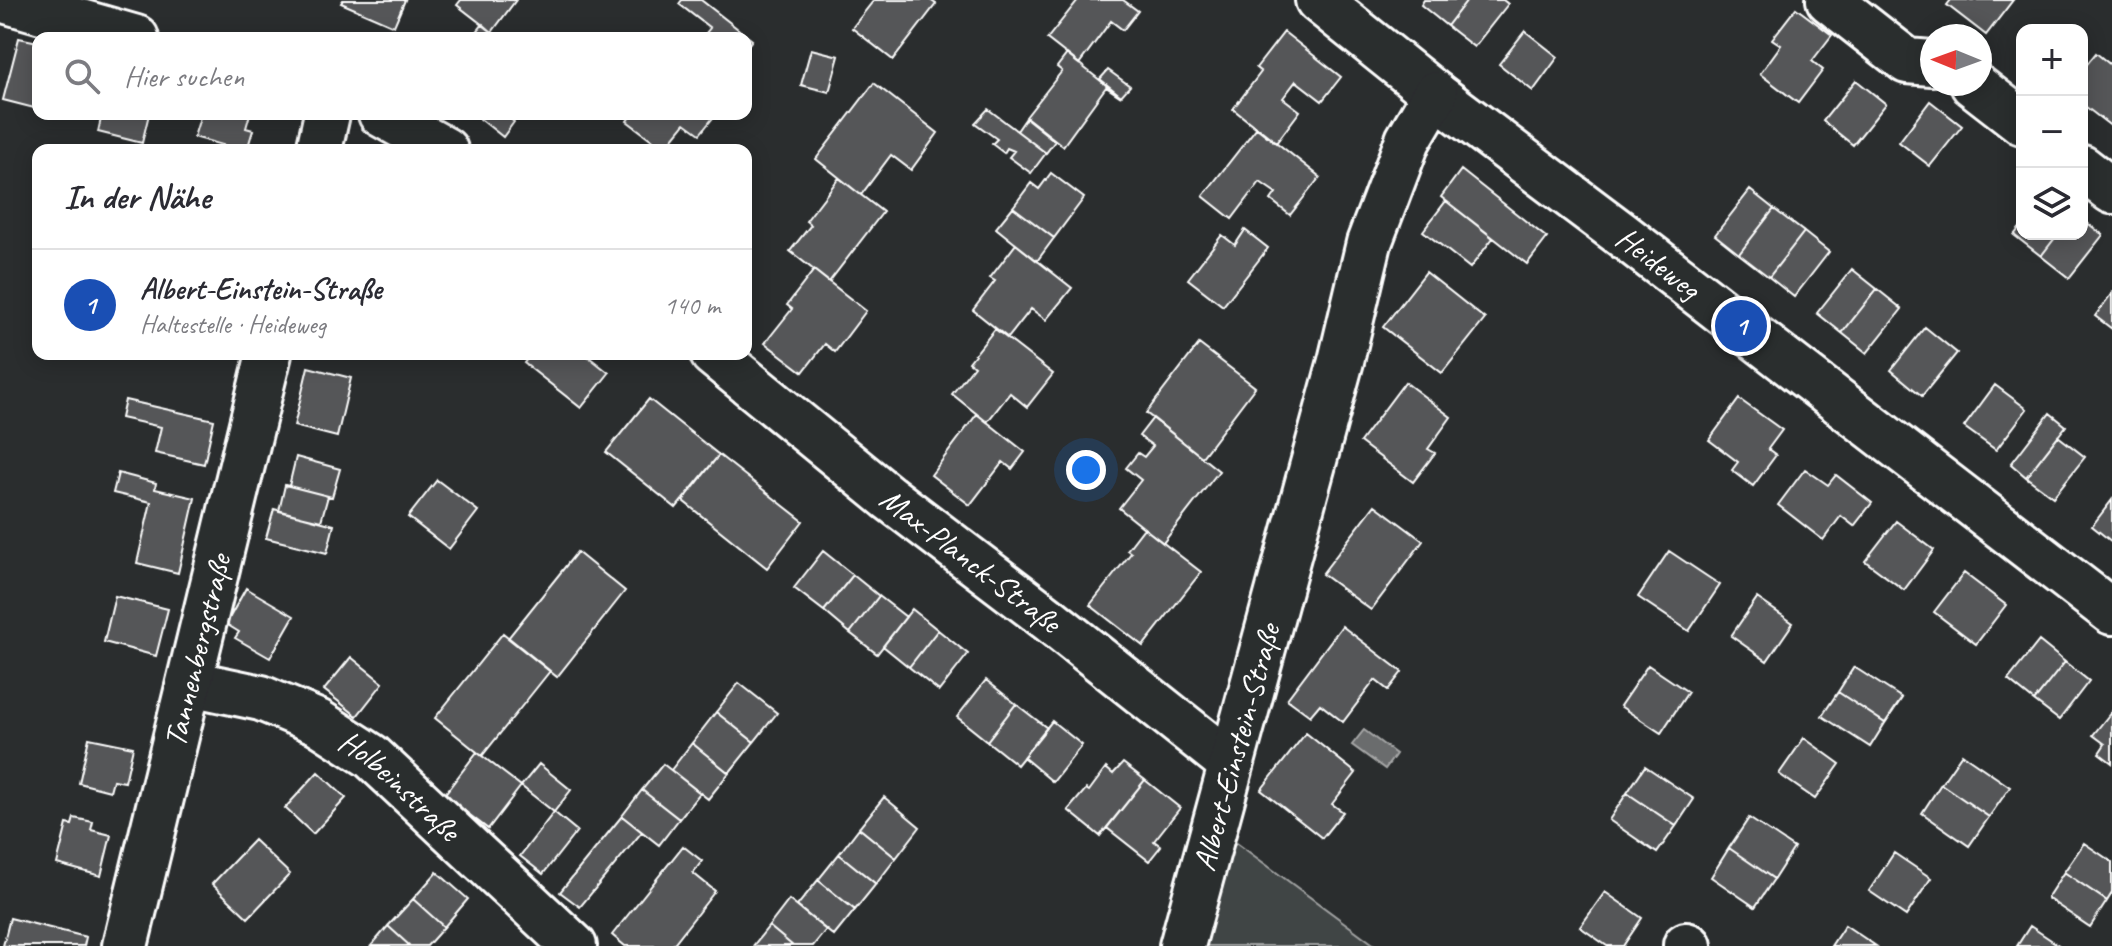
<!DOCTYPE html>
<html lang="de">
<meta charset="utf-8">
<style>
:root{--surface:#fff;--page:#f7f7f7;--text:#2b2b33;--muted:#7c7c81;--line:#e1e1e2;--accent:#b45309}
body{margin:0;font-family:Caveat,sans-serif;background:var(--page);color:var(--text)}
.controls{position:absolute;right:24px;top:24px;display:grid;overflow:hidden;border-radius:16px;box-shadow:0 4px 20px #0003}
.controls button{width:72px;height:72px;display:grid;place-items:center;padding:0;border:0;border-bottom:2px solid var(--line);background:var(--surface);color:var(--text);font:40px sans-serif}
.compass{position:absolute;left:1920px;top:24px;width:72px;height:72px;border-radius:50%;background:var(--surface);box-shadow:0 4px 20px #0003;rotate:271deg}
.you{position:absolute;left:1086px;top:470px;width:28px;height:28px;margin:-20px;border:6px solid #fff;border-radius:50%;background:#1a73e8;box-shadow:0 0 0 12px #1a73e833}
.badge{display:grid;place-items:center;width:52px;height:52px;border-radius:50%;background:var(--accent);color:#fff;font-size:26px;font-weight:700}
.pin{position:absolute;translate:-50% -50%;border:4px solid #fff;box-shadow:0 2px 8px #0006}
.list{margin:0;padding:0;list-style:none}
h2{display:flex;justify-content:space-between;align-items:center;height:104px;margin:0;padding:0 32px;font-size:34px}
h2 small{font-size:26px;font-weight:400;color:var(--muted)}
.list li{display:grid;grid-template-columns:52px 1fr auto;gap:24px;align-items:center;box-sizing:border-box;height:112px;padding:0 32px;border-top:2px solid var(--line)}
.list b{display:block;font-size:30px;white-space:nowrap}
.list p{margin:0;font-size:26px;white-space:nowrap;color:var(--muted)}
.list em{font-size:26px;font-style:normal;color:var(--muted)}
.icon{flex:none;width:44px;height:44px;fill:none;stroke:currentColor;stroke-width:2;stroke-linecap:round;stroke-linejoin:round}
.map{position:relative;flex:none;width:2112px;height:946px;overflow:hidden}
.search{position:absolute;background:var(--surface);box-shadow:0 4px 20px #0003;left:32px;top:32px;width:720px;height:88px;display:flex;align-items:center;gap:20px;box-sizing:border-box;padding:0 28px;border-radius:16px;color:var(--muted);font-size:30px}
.panel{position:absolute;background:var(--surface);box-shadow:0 4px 20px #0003;left:32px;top:144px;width:720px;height:216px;border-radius:16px}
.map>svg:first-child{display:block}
.green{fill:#414445;stroke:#a0a2a2;stroke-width:2}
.water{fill:#6a6c6d;stroke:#a6a7a7;stroke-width:2}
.building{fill:#555758;stroke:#fff;stroke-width:2}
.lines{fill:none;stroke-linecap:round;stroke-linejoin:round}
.minor-casing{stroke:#fff;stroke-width:50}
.minor{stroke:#2a2d2e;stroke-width:44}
.labels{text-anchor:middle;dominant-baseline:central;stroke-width:6;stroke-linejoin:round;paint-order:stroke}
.street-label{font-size:32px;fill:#fff;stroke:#2a2d2e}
</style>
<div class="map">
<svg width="2112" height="946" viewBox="0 0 2112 946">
<rect width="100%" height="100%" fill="#2a2d2e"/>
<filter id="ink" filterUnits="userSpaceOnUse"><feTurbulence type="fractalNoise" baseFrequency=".0125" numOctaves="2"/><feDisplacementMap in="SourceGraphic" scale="16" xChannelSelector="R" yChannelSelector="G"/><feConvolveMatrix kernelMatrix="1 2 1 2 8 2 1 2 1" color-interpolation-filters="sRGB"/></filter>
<g filter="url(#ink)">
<path class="green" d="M1234 841 1376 946H1206Z"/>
<path class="water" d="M1364 730 1396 754 1385 769 1352 745Z"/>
<path class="building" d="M343 0H405L394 26 341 3Z
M461 0H516L492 32 457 5Z
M682 0H701L752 40 746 48V38H702L710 28 679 4Z
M874 0H930L936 4 893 60 852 28Z
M1078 0H1123L1138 11 1123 30 1111 21 1079 64 1047 39Z
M1424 0H1467L1447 26 1421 5Z
M1467 0H1503L1508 4 1474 47 1447 26Z
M1951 0H2013L1986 35 1947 5Z
M1796 8 1832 35 1812 61 1823 70 1798 103 1760 74 1781 45 1772 39Z
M483 24 492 32 500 38H472Z
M1525 31 1558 57 1533 91 1499 64Z
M1284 32 1341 77 1322 101 1296 81 1283 98 1300 111 1276 143 1233 109 1261 72 1256 68Z
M19 38 38 42V109L3 100Z
M811 49 839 56 829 92 801 85Z
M2096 53 2112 66V127L2082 104V70Z
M1067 54 1121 97 1106 87 1063 146 1026 117 1062 71 1057 67Z
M1108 70 1130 86 1121 96 1100 79Z
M1856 80 1886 104 1853 145 1823 121Z
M874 83 938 133 911 170 891 155 861 195 816 159Z
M1930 101 1962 126 1930 166 1899 142Z
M988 109 1046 153 1031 173 1009 157 1014 151 1007 148 1004 153 992 144 997 139 975 123Z
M102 114H149L142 143 98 132Z
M201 114H250L246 128 253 130 247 150H240L194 137Z
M474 114H505L514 122 503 137Z
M632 114H716L700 134 685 123 664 149 627 121Z
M1026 118 1055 141 1046 153 1017 131Z
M1257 127 1320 177 1290 215 1271 200 1276 193 1260 182 1232 219 1203 196Z
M1461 170 1547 238 1527 264 1441 197Z
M1051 173 1084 198 1054 238 1013 207 1031 183 1039 189Z
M839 178 883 212 829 282 790 251 811 225 806 221Z
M1750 190 1774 209 1739 254 1715 235Z
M1446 201 1493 238 1470 268 1423 231Z
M1013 207 1054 238 1037 261 996 228Z
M1774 209 1804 232 1769 277 1739 254Z
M2082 219 2103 235 2069 278 2041 256 2058 234H2082Z
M2022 225V234H2058L2041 256 2014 235Z
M1245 230 1268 248 1223 306 1188 279 1222 235 1235 245Z
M1804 232 1829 252 1794 297 1769 277Z
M1016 244 1072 288 1046 320 1031 309 1008 338 973 310 995 281 990 278Z
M1852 269 1877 289 1842 333 1817 313Z
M814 270 866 311 835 352 825 344 803 372 765 343 792 309 787 305Z
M1426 272 1485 319 1442 373 1383 327Z
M1877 289 1902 309 1867 353 1842 333Z
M2112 293V329L2095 316Z
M1925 327 1957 353 1922 396 1891 370Z
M995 329 1053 374 1027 407 1010 393 987 422 952 394 974 366 969 362Z
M1199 344 1255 387 1202 457 1146 413Z
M531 354H585L609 373 581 408 524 363Z
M308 367 351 378 337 437 294 426Z
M1405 382 1451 417 1428 449 1435 453 1413 482 1360 442Z
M1995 385 2027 409 1996 450 1964 427Z
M649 399 719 455 676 508 606 452Z
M1739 399 1782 430 1768 449 1776 455 1753 486 1732 470 1738 462 1709 440Z
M125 400 214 420 204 464 155 453 161 427 121 418Z
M2050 413 2066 426 2026 477 2011 464Z
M977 414 1025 452 1012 469 1003 462 970 505 931 475Z
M1153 418 1219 471 1163 543 1119 508 1141 480 1126 468 1138 453 1144 457 1153 446 1139 436Z
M2058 436 2085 457 2053 497 2026 477Z
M719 455 803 521 767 568 683 501Z
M296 457 340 469 332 497 289 486Z
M1805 469 1828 485 1836 475 1872 503 1854 526 1841 516 1823 540 1778 505Z
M118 473 156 483 155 489 195 498 178 573 137 563 151 502 113 493Z
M437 480 478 511 449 549 408 517Z
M285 485 328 496 321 521 279 511Z
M2112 500V542L2092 526Z
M1375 505 1423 541 1371 610 1322 574Z
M274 509 334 525 327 553 266 538Z
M1896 521 1934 550 1904 590 1865 561Z
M1144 528 1201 572 1143 646 1090 605 1131 553 1127 550Z
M823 551 853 575 824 611 794 588Z
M1669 551 1720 585 1689 631 1638 597Z
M577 552 625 591 557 677 508 638Z
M1964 573 2006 605 1976 644 1934 612Z
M853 575 879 596 850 633 824 611Z
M246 588 294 616 270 658 235 638 239 632 226 624Z
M115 596 168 609 156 656 104 642Z
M879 596 906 617 877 654 850 633Z
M1757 598 1793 623 1767 661 1731 636Z
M912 609 938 630 909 667 883 646Z
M1342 626 1402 672 1388 690 1375 680 1343 722 1320 704 1310 716 1287 699Z
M938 630 968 654 939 691 909 667Z
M503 633 550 671 482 756 435 718Z
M2039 641 2065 662 2034 701 2008 680Z
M351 657 383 683 357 716 324 690Z
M2065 662 2089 681 2059 720 2034 701Z
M1648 665 1688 692 1661 733 1620 706Z
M1854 667 1902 698 1885 723 1838 692Z
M986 680 1016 704 987 741 957 717Z
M739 683 777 713 754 742 716 712Z
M1838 692 1885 723 1870 747 1822 716Z
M1016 704 1047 728 1017 765 987 741Z
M2112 711V763L2099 753 2105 744 2093 735Z
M716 712 754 742 729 773 692 743Z
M1052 721 1082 745 1053 782 1023 757Z
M1306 733 1356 773 1332 804 1343 812 1322 838 1261 790Z
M89 738 133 747 125 782 113 780 110 791 79 783Z
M1804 738 1840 764 1815 799 1779 774Z
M692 743 729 773 708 799 671 770Z
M477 752 521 786 488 829 444 795Z
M1962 754 2010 787 1989 817 1941 784Z
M1123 763 1145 780 1100 836 1068 810 1086 789 1089 791 1106 768 1113 774Z
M539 764 571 790 554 812 521 786Z
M663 764 700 793 679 819 642 790Z
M1645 766 1694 799 1676 826 1627 793Z
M318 772 346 798 313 834 285 808Z
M1145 780 1180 808 1154 841 1161 846 1149 861 1107 828Z
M1941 784 1989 817 1969 846 1922 813Z
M642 790 679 819 659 845 622 816Z
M1627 793 1676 826 1657 853 1609 820Z
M884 797 920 827 896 858 859 828Z
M554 812 577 831 543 874 520 856Z
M622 816 642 832 580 907 560 892Z
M74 818 93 822 91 830 111 835 101 876 57 864 67 824 72 825Z
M1749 818 1794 848 1774 879 1729 848Z
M859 828 896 858 876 884 839 854Z
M254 840 290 874 248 918 212 884Z
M2084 843 2112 862V893L2107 901 2064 872Z
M683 846 702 861 693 873 715 891 672 946H625L612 935Z
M1729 848 1774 879 1755 907 1711 877Z
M1894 853 1931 878 1906 916 1869 891Z
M839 854 876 884 855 910 818 880Z
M437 872 468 899 444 927 413 899Z
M2064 872 2107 901 2090 927 2047 898Z
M818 880 855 910 834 936 797 906Z
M1605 892 1642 918 1623 946H1607L1580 927Z
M413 899 444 927 427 946H410L388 926Z
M789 900 826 930 813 946H793L769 926Z
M10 918 86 937 84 946H3Z
M1845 925 1876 946H1831Z
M388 926 410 946H371Z
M769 926 793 946H753Z
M2030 926 2060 946H2017Z"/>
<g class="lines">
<defs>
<g id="minor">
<path d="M4 0 136 38"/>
<path id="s1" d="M1318 0 1435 94 1620 233 2112 612"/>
<path d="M1829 0 1907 61 1932 63"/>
<path d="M1973 84 2022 122"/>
<path d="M381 114 445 150"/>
<path d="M319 150 327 114"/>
<path d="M2082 168 2112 191"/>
<path id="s2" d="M713 354 888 497 1050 620 1230 763"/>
<path id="s3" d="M190 683 261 698 318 722 371 756 574 946"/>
<path d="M1686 945 1689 946"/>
<path id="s4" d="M125 946 269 354"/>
<path id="s5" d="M1182 946 1341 361 1369 243 1408 140 1435 94"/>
</g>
</defs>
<use href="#minor" class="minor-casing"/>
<use href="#minor" class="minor"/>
</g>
</g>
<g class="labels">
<g class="street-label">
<text stroke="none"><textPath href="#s1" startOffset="430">Heideweg</textPath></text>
<text stroke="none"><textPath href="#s2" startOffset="330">Max-Planck-Straße</textPath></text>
<text stroke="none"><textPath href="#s4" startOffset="304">Tannenbergstraße</textPath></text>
<text stroke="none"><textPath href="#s5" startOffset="206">Albert-Einstein-Straße</textPath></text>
<text stroke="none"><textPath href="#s3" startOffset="238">Holbeinstraße</textPath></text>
</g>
</g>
</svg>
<div class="controls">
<button>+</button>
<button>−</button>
<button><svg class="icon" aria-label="layers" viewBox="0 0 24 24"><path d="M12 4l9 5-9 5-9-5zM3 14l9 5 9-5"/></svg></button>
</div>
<svg class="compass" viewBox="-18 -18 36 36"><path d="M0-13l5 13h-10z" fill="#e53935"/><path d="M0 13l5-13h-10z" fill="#7c7c81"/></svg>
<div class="you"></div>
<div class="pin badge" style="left:1741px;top:326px;background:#1a4fb4">1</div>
<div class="search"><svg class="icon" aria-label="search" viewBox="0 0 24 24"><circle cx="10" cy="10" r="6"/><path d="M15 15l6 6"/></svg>Hier suchen</div>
<section class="panel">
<h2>In der Nähe<small></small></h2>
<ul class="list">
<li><span class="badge" style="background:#1a4fb4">1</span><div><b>Albert-Einstein-Straße</b><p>Haltestelle · Heideweg</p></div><em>140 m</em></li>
</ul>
</section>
</div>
